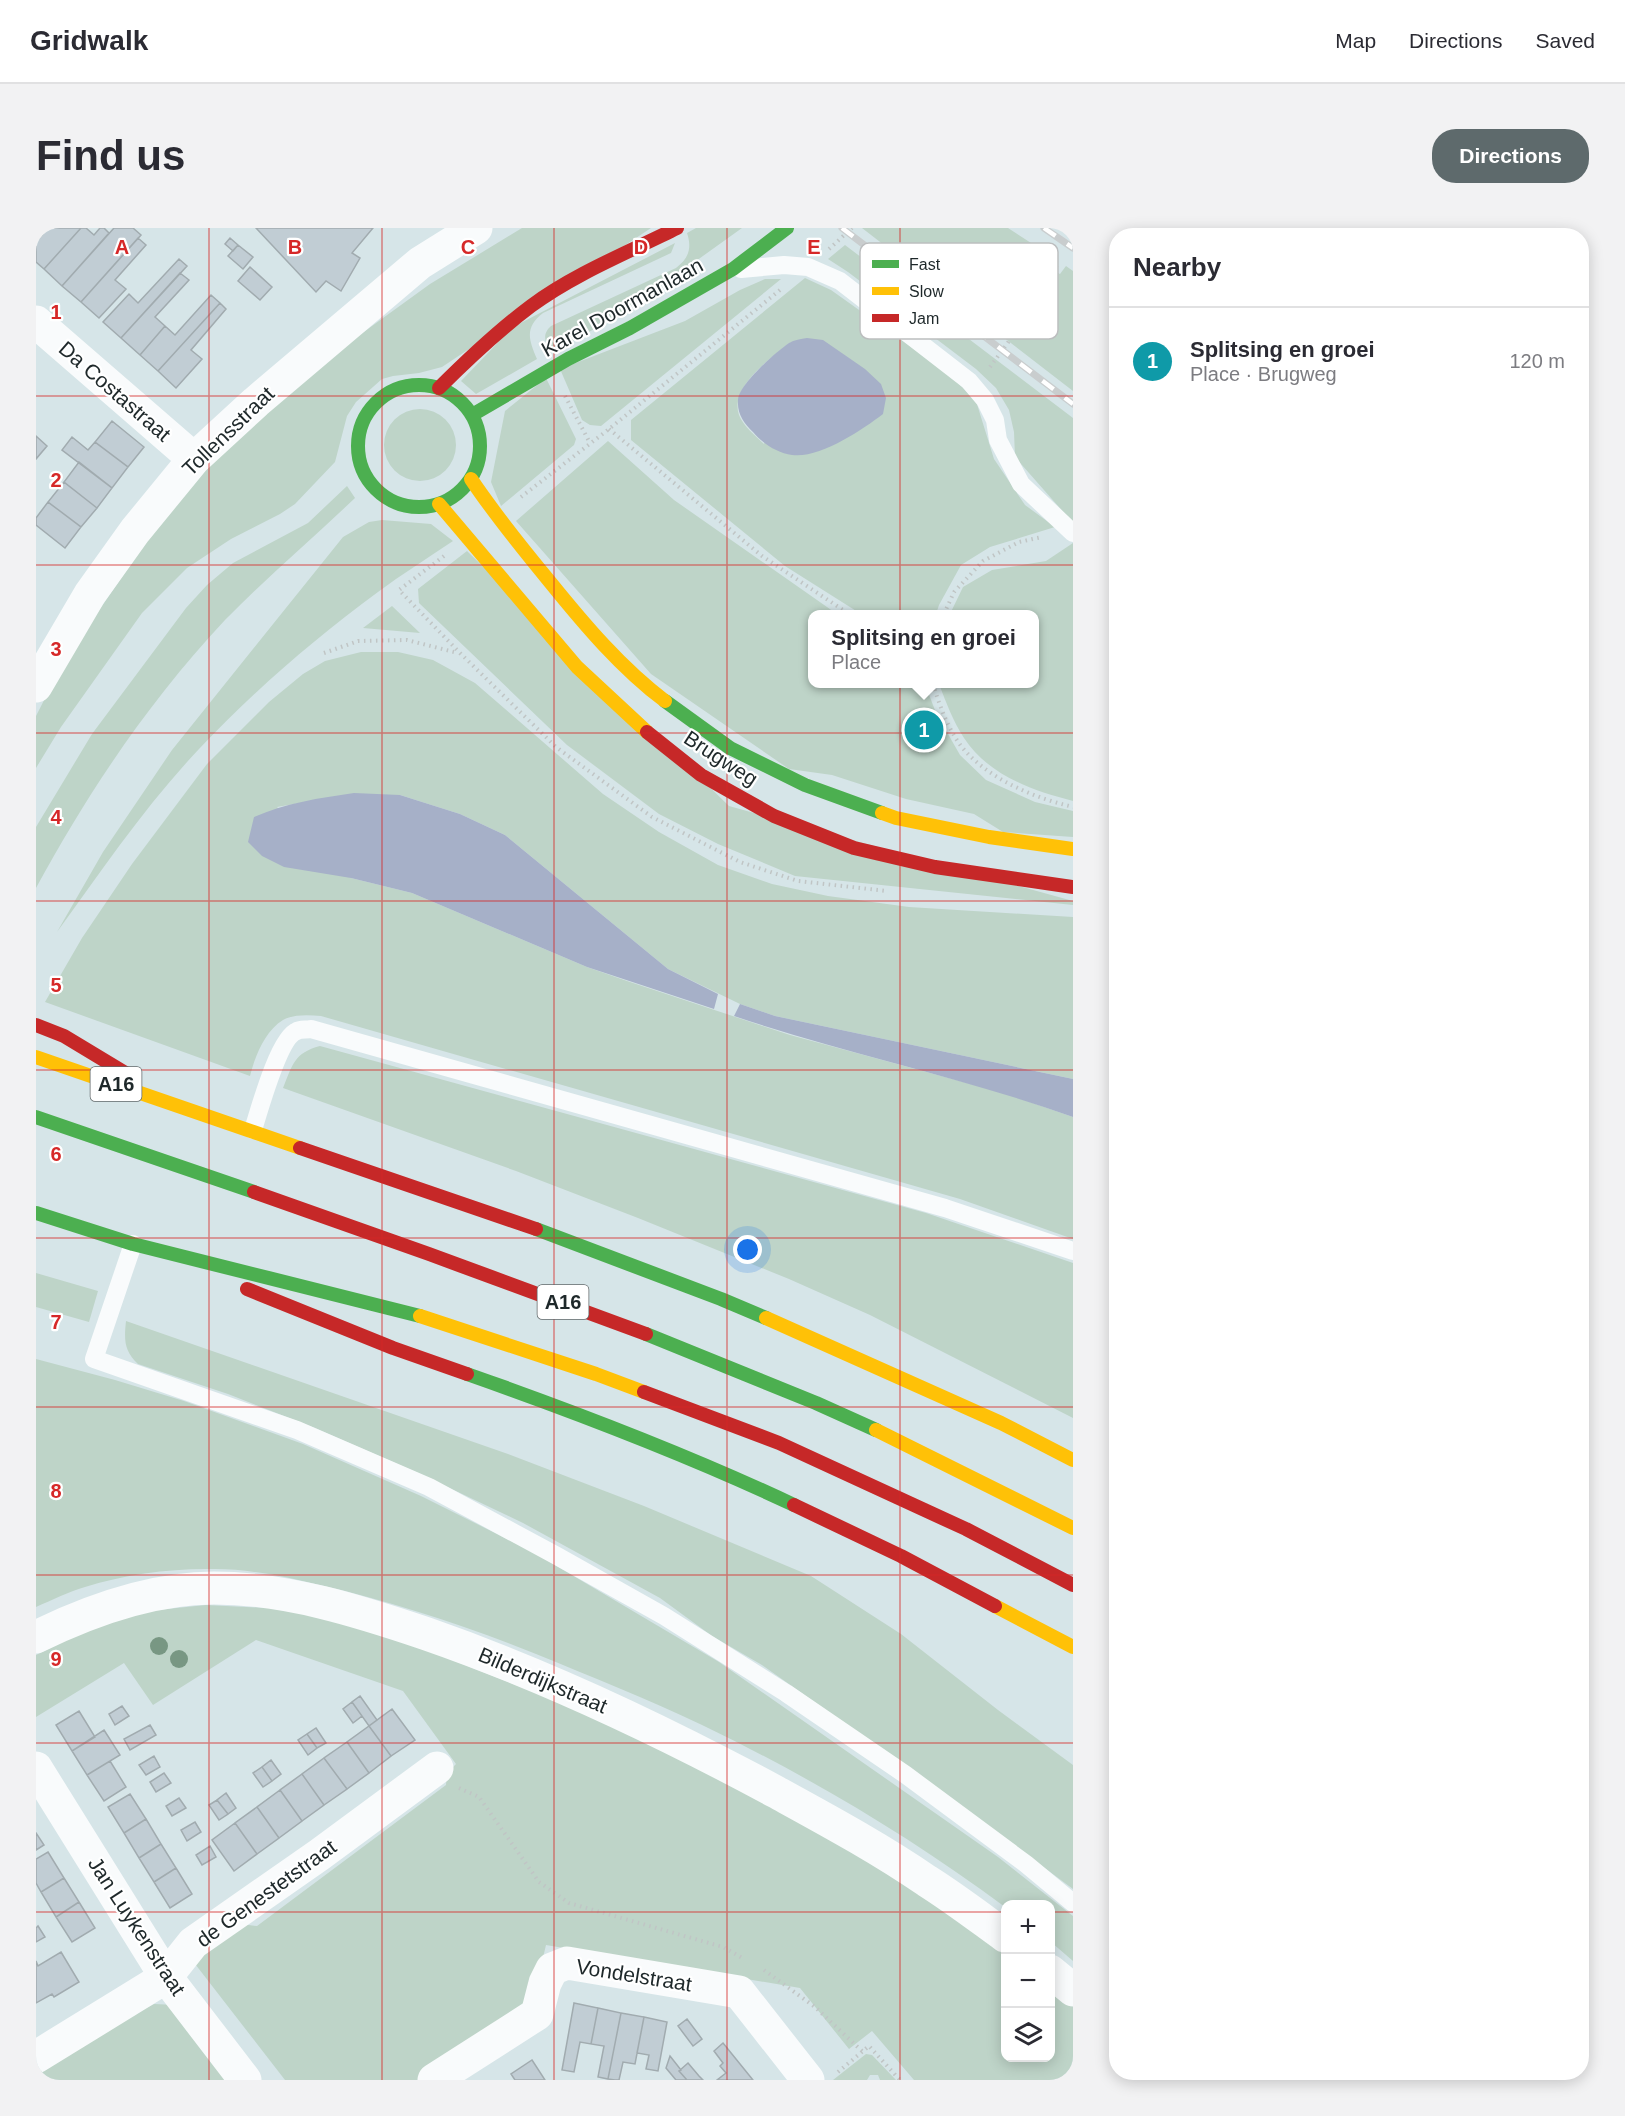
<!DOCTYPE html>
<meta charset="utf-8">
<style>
:root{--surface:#fff;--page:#f2f2f3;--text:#2b2b33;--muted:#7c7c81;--line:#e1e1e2;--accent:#5e6a6c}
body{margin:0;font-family:Helvetica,sans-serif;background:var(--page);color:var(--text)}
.controls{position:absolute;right:18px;bottom:18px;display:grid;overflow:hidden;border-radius:12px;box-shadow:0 3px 15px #0003}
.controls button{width:54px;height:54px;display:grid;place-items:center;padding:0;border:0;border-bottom:2px solid var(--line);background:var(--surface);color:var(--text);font:30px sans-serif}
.you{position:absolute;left:712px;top:1022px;width:21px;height:21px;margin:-15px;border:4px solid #fff;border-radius:50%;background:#1a73e8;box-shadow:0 0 0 9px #1a73e833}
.badge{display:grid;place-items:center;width:39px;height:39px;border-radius:50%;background:var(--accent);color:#fff;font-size:20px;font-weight:700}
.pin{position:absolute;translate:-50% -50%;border:3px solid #fff;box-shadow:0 2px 6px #0006}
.popup{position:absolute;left:772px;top:382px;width:231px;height:78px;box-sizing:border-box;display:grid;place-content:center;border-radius:12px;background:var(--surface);filter:drop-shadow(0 2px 4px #0005);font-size:20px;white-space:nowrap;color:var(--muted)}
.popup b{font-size:22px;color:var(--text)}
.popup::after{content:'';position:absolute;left:50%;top:100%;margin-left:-12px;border:12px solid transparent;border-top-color:var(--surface)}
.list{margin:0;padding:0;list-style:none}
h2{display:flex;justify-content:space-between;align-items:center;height:78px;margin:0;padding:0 24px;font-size:26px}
h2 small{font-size:20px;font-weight:400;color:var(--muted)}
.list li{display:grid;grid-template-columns:39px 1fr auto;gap:18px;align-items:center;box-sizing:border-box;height:108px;padding:0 24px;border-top:2px solid var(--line)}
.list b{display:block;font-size:22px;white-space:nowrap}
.list p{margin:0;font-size:20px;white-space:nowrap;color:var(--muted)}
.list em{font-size:20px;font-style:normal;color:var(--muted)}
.icon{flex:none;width:33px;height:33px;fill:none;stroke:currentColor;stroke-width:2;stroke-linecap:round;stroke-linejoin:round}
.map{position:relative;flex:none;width:1037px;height:1852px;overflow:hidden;border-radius:24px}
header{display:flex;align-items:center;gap:36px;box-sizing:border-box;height:84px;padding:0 30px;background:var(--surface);border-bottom:2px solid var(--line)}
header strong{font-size:28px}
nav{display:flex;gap:33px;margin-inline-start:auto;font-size:21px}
.intro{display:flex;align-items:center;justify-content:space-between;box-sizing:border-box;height:144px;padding:0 36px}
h1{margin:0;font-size:42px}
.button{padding:15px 27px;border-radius:24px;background:var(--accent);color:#fff;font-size:21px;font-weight:700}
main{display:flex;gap:36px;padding:0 36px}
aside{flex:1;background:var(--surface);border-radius:24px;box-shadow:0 3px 15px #0003}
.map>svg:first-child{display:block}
.green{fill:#bed4c8;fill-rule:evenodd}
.water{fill:#a6b0c8}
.building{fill:#c1cdd4;stroke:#a1abaf;stroke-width:1.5}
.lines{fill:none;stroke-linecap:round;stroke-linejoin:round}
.path{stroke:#c0c5c5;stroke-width:4;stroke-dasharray:1.5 4.5;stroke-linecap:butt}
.lane{stroke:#f9fbfc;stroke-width:18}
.street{stroke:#f9fbfc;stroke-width:33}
.fast{stroke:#4caf50;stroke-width:14}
.slow{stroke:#ffc107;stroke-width:14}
.jam{stroke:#c62828;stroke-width:14}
.rail-casing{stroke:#c9cdce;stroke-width:7}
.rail{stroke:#fff;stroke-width:4.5;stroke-dasharray:14;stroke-linecap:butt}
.tree{fill:#789783}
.grid{fill:none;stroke:#d62828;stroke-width:1.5;stroke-opacity:0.55}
.labels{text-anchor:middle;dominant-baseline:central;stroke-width:4.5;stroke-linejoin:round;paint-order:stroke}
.shield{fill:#fff;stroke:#62686a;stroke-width:1.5}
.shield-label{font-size:20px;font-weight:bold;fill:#1e282a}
.street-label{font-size:21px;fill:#1e282a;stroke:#fff}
.key{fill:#fff;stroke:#bcbebf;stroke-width:1.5}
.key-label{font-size:16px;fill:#1e282a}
.grid-label{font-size:20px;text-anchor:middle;font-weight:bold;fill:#d62828;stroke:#fff;stroke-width:4.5;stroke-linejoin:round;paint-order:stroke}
</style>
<header>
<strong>Gridwalk</strong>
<nav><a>Map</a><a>Directions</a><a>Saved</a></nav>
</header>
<div class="intro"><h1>Find us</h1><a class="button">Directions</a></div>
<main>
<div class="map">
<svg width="1037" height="1852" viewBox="0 0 1037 1852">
<rect width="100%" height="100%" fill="#d6e5e8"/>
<path class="green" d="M486 0H615L406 139 383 145 357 148 346 151 320 174 311 188 299 234 259 276 244 286 195 311 151 340 106 385 25 499 0 540V488L28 433 128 288 189 221 307 119 394 56Z
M660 0H706C644 44 583 91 514 125 510 114 505 107 515 98L640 40C653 30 656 20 651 5Z
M826 0H972L1009 24 1006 28 1015 35 1013 40 1024 46 1030 38 1037 43V163Z
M639 15 635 25 507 85C488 100 493 112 501 131L440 166 425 153 477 99Z
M809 17 1037 190V295L979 229 978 204 973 182 960 160 940 141 812 44 792 31Z
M769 50 795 62 913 146 940 173 958 231 989 277 1019 299 954 319 925 337 903 377 900 386H825L749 338 595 212V192ZM755 114 728 216C720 208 707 198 703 187 693 159 736 129 755 114Z
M729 51H745L565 198 554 197 546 192 524 141 649 93 704 62Z
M510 150 540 211 538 217 465 278 455 254 469 183Z
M348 217a36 36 0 1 1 72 0a36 36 0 1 1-72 0Z
M572 213 638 272 801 386H777V456H889L900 485 924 527 950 552 999 574 1037 583V609L967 604 938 586 870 571 796 547 753 541 615 446 480 293Z
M311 258 319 270C276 311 230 350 189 392 114 472 52 564 0 660V599L56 506 150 380 171 357 197 335 272 295Z
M346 292 395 296 417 313C392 330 366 346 342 364 278 411 218 463 163 521 110 577 66 642 21 704L67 624 136 522 307 309 333 294Z
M1037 315V573C997 563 952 547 928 510 917 493 910 474 903 456H999V386H914L927 359 956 342 1010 333Z
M431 323 693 578 1037 673V677L759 648 682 616 623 586 531 517 383 375 382 361Z
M356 378 384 405 327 400Z
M325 424H362L397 432 439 455 567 566 623 604 682 637 736 656 792 668 873 679 1037 689V851L739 788 704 776 632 741 469 607 424 586 364 567 258 576 241 579 315 650 376 665 551 739 591 753 754 807 968 865 1037 889V1011L924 971 285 788C273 787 258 786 247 792 229 803 219 828 214 848L9 774 46 710 96 636 171 536 233 474 267 446 289 433Z
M284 818 890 985 1037 1035V1190L834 1087 753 1051 602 990 480 943 247 860C257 836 258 825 284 818Z
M0 1045 62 1063 53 1094 0 1079Z
M90 1093 472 1226 608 1278 775 1348 865 1406 962 1482 1037 1537V1661L918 1573 784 1478 726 1437 676 1408 624 1370 487 1295 382 1245 279 1200 192 1166 102 1136C88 1123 88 1112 90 1093Z
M0 1131 79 1152 148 1173 267 1216 385 1268 497 1324 683 1434 962 1629 1037 1688V1733L1015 1714 1014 1676H969V1679C875 1609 772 1548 666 1497 612 1471 556 1449 500 1426 430 1398 358 1374 284 1357 250 1349 214 1341 179 1341 136 1340 90 1346 49 1359 32 1364 16 1372 0 1379Z
M170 1377 233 1380 296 1391 363 1411 553 1486 739 1572 969 1716V1830H1014L1015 1752 1037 1771V1852H878L836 1803 813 1821 764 1760 510 1717 496 1776 384 1852H249L156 1732 205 1696 221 1698 410 1557 411 1545 420 1536 367 1463 220 1412 117 1477 88 1435 0 1489V1427L63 1396 111 1383Z
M118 1776 139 1777 195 1852H0V1846L81 1795Z
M830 1826 836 1827 860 1852H844L842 1847H834L831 1852H797Z"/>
<path class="water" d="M771 110 787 112 829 141 845 156 850 170 847 186C826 202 783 231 756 227 741 225 726 215 717 204 708 195 701 186 702 172 703 156 740 124 753 115 758 112 765 111 771 110Z
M318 565 364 567 424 586 469 607 632 741 682 766 678 781 551 739 376 665 315 650 248 639 226 628 212 614 218 589C250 575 283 570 318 565Z
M704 776 739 788 1037 851V889C926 849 810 826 698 788Z"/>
<path class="building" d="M0 0H12L0 14Z
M12 0H45L8 41 0 34V14Z
M45 0H50L58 7 64 0H68L73 5 26 58 8 41Z
M78 0H97L105 7 45 74 26 58Z
M220 0H337L316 25 324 30 305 63 290 53 280 64Z
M102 10 110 17 79 52 90 61 63 90 45 74Z
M194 10 202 17 197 23 189 16Z
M202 17 217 29 207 41 192 28Z
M143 31 151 38 85 110 67 94 93 66 102 75Z
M214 39 236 59 224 72 202 53Z
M144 45 153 52 119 89 129 98 104 127 85 110Z
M175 67 184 75 122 143 104 127 129 98 139 107Z
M184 75 190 81 155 122 166 131 140 160 122 143Z
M76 193 108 219 92 239 59 214Z
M0 208 11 218 0 231Z
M36 209 52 222 59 214 92 239 76 260 26 222Z
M43 234 76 260 61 280 28 254Z
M28 254 61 280 45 299 12 274Z
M12 274 45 299 29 320 0 297V290Z
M324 1468 341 1492 333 1498 316 1474Z
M316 1474 326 1488 317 1495 307 1481Z
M86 1478 93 1488 79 1497 73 1486Z
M356 1481 379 1512 355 1528 333 1498Z
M43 1483 59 1509 36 1523 20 1497Z
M114 1497 120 1507 94 1522 88 1511Z
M333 1498 355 1528 333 1545 311 1514Z
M280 1500 290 1515 281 1520 271 1506Z
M68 1502 84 1527 51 1547 36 1523Z
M271 1506 281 1520 272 1527 262 1512Z
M311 1514 333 1545 311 1561 288 1530Z
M118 1528 124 1539 110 1547 103 1537Z
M288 1530 311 1561 288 1577 266 1546Z
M235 1532 245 1546 236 1553 226 1539Z
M74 1533 90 1559 68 1573 51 1547Z
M226 1539 236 1553 227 1559 217 1545Z
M128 1545 135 1555 120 1564 114 1554Z
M266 1546 288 1577 266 1593 244 1562Z
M244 1562 266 1593 243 1610 221 1579Z
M190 1565 200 1580 192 1586 181 1572Z
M94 1566 110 1591 88 1605 72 1579Z
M143 1570 150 1580 136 1588 130 1578Z
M181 1572 192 1586 183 1592 173 1577Z
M221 1579 243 1610 221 1626 199 1595Z
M110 1591 125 1616 103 1630 88 1605Z
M159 1594 165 1604 151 1613 145 1602Z
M199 1595 221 1626 198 1643 176 1612Z
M0 1605 8 1617 0 1622Z
M125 1616 140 1640 118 1654 103 1630Z
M174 1618 180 1629 166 1637 160 1627Z
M12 1624 28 1650 5 1664 0 1655V1631Z
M140 1640 156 1666 134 1680 118 1654Z
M28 1650 43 1674 20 1689 5 1664Z
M43 1674 59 1700 36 1714 20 1689Z
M2 1698 9 1709 0 1714V1700Z
M25 1724 43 1754 18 1769 16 1766 0 1775V1733L2 1738Z
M538 1775 562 1780 555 1816 544 1814 538 1844 526 1842Z
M562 1780 585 1785 572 1851 562 1849 568 1818 555 1816Z
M585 1785 608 1789 599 1836 587 1834 583 1852H579L572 1851Z
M608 1789 631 1794 622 1843 610 1841 613 1827 601 1825Z
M651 1791 666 1811 657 1818 642 1798Z
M687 1815 717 1852H681L690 1845 684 1838 687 1835 678 1823Z
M634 1828 645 1842 643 1843 651 1852H640L630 1840Z
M496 1832 509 1852H479L475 1846Z
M652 1835 663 1848 667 1852H651L643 1843Z"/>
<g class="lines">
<path class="path" d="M793 21 816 0
M954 139 971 116 1023 34
M529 168 554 215
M573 201 726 328 813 386
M485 269 573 201 744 62
M408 328 363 362 424 425 520 519 616 589 704 634 762 653 851 663
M908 386 918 364 947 333 983 314 1006 309
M288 425 322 413 371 412 422 425
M897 456C904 479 914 507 931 525 959 554 1000 570 1037 579
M423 1560 443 1569 503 1654 533 1675 687 1719 708 1731
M728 1742 779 1779 827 1824
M802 1844 833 1818 864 1852"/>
<path class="lane" d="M705 41 748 37 772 39 804 53 933 153 949 172 959 192 962 212 985 256 1037 305
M217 902C223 883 243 809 261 803 264 801 271 802 275 801L909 980 1037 1023
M97 1016 58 1131 261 1202 393 1259 521 1328 628 1388 750 1465 870 1547 990 1636 1037 1675"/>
<path class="street" d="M0 94 158 231
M0 458 54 366 99 303 158 231 220 174 384 35 440 0
M0 1409C55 1382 116 1360 178 1360 250 1360 323 1383 391 1406 512 1448 627 1503 740 1564 791 1592 843 1620 891 1653 918 1670 944 1690 969 1708
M0 1540 130 1749 209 1852
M1014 1743 1037 1762
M0 1829 130 1749 157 1715 283 1627 401 1540
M398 1852 501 1786 509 1755 516 1741 531 1735 703 1764 772 1852"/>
<path class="fast" d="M322 218a61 61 0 1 1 122 0a61 61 0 1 1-122 0Z
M436 187 532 131 594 100 697 41 751 0
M629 473 694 520 769 557 846 585
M0 889 218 964
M0 985 97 1016 384 1088
M500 1001 685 1071 730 1090
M610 1106 780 1175 840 1202
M431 1146C542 1185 652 1227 758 1277"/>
<path class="slow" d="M435 251C459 287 486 320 514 354 548 396 585 440 629 473
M403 276 541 439 611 504
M846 585 860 590 953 609 1037 621
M0 829 264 920
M384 1088 560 1146 608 1164
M730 1090 965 1195 1037 1232
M840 1202 1037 1300
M959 1378 1037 1419"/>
<path class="jam" d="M403 160C432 131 463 102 495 78 538 46 593 24 641 0
M611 504 665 547 738 588 818 620 899 639 1037 659
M0 797 28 808 91 846
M264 920 500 1001
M218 964 393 1026 610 1106
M211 1061 357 1120 431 1146
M608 1164 743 1215 930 1301 1037 1357
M758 1277 865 1328 959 1378"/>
<defs>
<path id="rail" d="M806 0 1037 176
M1008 0 1037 20"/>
</defs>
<use href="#rail" class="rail-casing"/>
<use href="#rail" class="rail"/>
</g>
<g class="tree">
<circle cx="123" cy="1418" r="9"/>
<circle cx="143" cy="1431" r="9"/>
</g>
<path class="grid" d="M173 0V1852M346 0V1852M518 0V1852M691 0V1852M864 0V1852M0 168H1037M0 337H1037M0 505H1037M0 673H1037M0 842H1037M0 1010H1037M0 1179H1037M0 1347H1037M0 1515H1037M0 1684H969M1014 1684H1037"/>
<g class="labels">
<g class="shield">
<rect x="54.5" y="839" width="51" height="34" rx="4.5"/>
<rect x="501.5" y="1057" width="51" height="34" rx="4.5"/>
</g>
<g class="shield-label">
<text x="80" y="856">A16</text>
<text x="527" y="1074">A16</text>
</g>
<g class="street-label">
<text transform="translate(586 79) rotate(-29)">Karel Doormanlaan</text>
<text transform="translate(79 163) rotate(41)">Da Costastraat</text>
<text transform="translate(192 203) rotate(-44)">Tollensstraat</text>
<text transform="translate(685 530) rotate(33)">Brugweg</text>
<text transform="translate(507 1452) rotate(23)">Bilderdijkstraat</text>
<text transform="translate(230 1665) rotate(-36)">de Genestetstraat</text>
<text transform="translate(101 1698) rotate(57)">Jan Luykenstraat</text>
<text transform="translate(598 1747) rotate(9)">Vondelstraat</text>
</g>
</g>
<rect x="824" y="15" width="198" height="96" rx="9" class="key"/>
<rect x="836" y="32" width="27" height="8" fill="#4caf50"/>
<rect x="836" y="59" width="27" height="8" fill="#ffc107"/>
<rect x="836" y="86" width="27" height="8" fill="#c62828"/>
<g class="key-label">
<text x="873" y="42">Fast</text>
<text x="873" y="69">Slow</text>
<text x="873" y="96">Jam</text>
</g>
<g class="grid-label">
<text x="86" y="26">A</text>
<text x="259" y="26">B</text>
<text x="432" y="26">C</text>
<text x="605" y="26">D</text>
<text x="778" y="26">E</text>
<text x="20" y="91">1</text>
<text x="20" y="259">2</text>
<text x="20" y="428">3</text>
<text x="20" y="596">4</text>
<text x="20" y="764">5</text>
<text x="20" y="933">6</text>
<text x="20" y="1101">7</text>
<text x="20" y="1270">8</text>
<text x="20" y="1438">9</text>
</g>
</svg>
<div class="controls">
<button>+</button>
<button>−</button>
<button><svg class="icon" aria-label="layers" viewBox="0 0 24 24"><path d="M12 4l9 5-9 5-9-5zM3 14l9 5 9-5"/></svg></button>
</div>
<div class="you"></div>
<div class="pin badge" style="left:888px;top:502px;background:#0f9aa8">1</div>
<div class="popup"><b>Splitsing en groei</b>Place</div>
</div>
<aside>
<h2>Nearby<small></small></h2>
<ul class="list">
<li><span class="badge" style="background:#0f9aa8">1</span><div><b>Splitsing en groei</b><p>Place · Brugweg</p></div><em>120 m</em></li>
</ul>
</aside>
</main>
